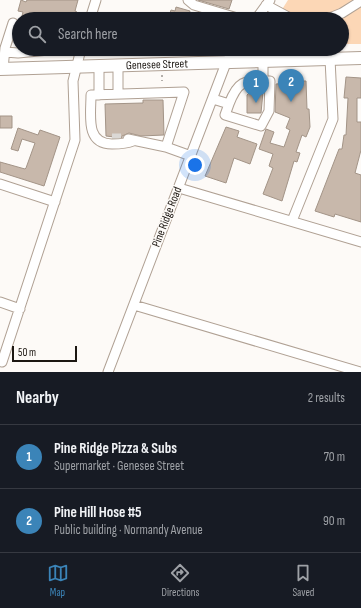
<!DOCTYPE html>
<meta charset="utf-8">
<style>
:root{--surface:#171b24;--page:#242831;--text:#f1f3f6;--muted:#9ea1a6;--line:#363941;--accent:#3b84b8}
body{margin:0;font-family:"Sofia Sans Condensed",sans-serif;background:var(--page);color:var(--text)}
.scale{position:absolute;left:12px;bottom:10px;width:65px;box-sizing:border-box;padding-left:4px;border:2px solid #1c1712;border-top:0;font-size:11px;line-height:14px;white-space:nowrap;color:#1c1712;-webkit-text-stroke:3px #fdfaf7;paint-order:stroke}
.you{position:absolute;left:195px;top:165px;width:14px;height:14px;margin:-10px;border:3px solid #fff;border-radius:50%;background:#1a73e8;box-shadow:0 0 0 6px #1a73e833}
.badge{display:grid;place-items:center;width:26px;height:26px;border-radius:50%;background:var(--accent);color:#fff;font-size:13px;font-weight:700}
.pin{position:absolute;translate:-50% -33px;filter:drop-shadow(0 1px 2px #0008)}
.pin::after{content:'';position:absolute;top:21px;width:14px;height:12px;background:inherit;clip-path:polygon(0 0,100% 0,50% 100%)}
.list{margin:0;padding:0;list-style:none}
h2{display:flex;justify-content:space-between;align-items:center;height:52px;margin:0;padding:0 16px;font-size:17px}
h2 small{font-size:13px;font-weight:400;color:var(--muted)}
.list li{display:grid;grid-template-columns:26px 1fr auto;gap:12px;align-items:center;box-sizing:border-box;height:64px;padding:0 16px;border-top:1px solid var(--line)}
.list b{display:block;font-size:15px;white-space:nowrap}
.list p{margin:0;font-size:13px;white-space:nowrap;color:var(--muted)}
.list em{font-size:13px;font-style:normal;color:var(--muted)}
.icon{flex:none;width:22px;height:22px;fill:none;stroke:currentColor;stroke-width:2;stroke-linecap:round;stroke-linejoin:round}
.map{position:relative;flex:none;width:361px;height:372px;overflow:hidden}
.search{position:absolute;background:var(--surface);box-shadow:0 1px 3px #0004;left:12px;right:12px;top:12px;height:44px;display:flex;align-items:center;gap:10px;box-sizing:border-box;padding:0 14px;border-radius:22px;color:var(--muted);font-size:15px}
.sheet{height:180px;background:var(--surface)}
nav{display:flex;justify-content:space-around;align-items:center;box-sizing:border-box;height:56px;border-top:1px solid var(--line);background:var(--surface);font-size:11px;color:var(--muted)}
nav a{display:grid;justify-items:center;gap:2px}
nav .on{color:var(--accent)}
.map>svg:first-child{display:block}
.green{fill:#fcd7b6}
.building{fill:#c8b8ab;stroke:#a39487}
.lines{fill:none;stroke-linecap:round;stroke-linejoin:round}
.minor-tunnel{stroke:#dbd8d5;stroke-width:9;stroke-dasharray:9 4.5;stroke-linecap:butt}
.minor-casing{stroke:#b0a194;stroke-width:11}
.major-casing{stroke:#b0a194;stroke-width:14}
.path{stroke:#9a9692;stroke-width:1.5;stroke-dasharray:2 3;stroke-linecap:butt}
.minor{stroke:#fff;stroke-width:9}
.major{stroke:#fff;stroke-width:12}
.labels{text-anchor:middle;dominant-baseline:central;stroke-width:3;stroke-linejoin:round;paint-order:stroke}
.street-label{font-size:12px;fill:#1c1712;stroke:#fdfaf7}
</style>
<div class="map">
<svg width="361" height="372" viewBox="0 0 361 372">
<rect width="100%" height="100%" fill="#fdfaf7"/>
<path class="green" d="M288 0H361V44H342V19H276Z"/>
<path class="building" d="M21 0 26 2 27 0H78L75 11 77 12 75 19H53L39 15 37 19H29L22 16 23 12 18 11Z
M198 0H232L229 9Z
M176 7 190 11 188 19H168L171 10 175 11Z
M346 77 361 78V98H357V122H361V150L355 173 361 175V222L335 214 334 217 315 211 339 149H342L344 135H346L348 98H344Z
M290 81H306L307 109H309L310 127 306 137 302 135 296 152 300 153 297 162 294 161 282 201 263 194 273 168 269 166 273 154 259 149 266 129 274 132 270 143 284 147 290 130 286 128 290 118 275 112 276 84 290 83Z
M263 92 261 113H247V95L249 93Z
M143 100H163L164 135 141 136 129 133 122 136V138L106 136 105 104 143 103Z
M0 116H12V128H0Z
M226 127 239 131 237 137 257 144 250 164 234 158 226 183 205 176Z
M18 128 38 135 40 130 60 137 44 186 0 172V162L25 169 26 168 35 143 22 139 18 151 11 149Z"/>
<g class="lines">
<path class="minor-tunnel" d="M112 138H122"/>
<defs>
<path id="minor" d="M188 0 194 5 234 17
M266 5 292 19
M90 19 96 0
M256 19 270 0
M327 19 342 13 361 1
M5 52 18 53 59 49
M99 67V95
M118 67V94
M3 69 5 48 13 23
M263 81V61
M213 99 229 104C239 78 246 81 270 81L269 111 261 126 225 115 229 104
M128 139 166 147 191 156
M133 141C126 144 120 144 112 144 85 144 91 115 91 95L184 92 166 147
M0 184 55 202
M179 188 361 242
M292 221 333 119 330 59
M0 302 20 309
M134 305 360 372
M2 362 75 140 73 81 81 49
M108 372 226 63 235 49"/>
<g id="major">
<path id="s1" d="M0 69 361 58"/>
</g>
</defs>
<use href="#minor" class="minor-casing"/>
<use href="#major" class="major-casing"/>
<path class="path" d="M162 75V81"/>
<use href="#minor" class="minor"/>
<use href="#major" class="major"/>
</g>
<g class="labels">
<g class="street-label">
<text stroke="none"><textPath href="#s1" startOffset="157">Genesee Street</textPath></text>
<text transform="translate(167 217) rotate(-69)">Pine Ridge Road</text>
</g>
</g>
</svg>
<div class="scale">50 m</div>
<div class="you"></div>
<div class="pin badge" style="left:256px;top:103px">1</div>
<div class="pin badge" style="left:291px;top:102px">2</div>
<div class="search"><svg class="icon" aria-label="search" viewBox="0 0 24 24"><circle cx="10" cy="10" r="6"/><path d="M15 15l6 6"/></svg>Search here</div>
</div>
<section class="sheet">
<h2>Nearby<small>2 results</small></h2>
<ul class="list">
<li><span class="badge">1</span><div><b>Pine Ridge Pizza &amp; Subs</b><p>Supermarket · Genesee Street</p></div><em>70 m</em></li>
<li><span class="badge">2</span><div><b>Pine Hill Hose #5</b><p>Public building · Normandy Avenue</p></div><em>90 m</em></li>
</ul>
</section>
<nav>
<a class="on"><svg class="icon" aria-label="map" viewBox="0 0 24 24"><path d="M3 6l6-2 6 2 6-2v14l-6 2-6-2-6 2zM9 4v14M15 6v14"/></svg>Map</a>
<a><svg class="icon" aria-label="directions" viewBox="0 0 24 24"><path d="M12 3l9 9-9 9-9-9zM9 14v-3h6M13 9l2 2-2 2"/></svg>Directions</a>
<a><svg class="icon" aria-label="saved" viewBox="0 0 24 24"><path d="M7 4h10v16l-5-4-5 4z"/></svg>Saved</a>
</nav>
